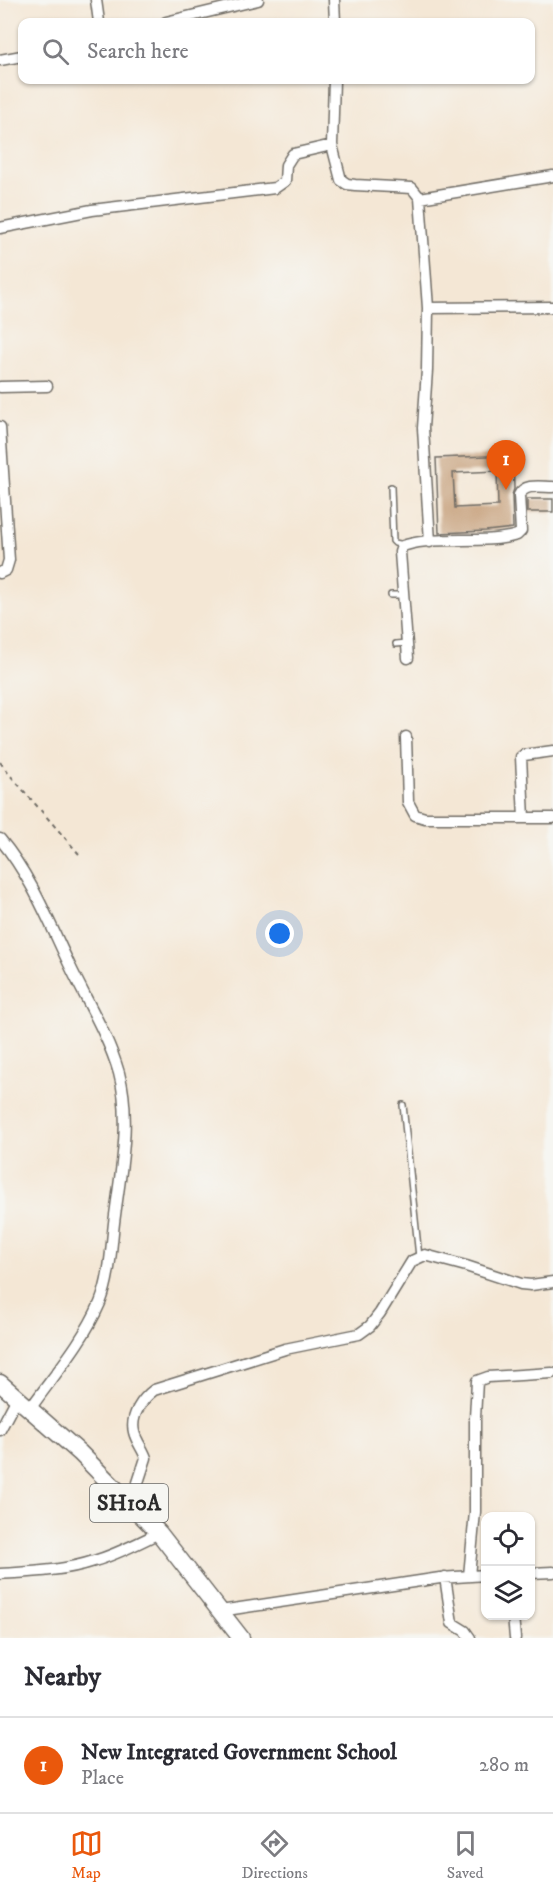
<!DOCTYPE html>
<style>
:root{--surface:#fff;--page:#f7f7f7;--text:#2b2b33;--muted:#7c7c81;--line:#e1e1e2;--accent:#ea580c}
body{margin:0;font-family:"IM FELL DW Pica",serif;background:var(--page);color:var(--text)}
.controls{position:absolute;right:18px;bottom:18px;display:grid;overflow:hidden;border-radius:12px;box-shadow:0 2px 4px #0004}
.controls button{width:54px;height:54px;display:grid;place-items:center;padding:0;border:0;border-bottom:2px solid var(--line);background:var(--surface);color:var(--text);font:30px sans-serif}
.you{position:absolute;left:280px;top:934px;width:21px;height:21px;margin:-15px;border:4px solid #fff;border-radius:50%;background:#1a73e8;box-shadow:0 0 0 9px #1a73e833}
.badge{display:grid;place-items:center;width:39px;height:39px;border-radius:50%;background:var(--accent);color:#fff;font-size:20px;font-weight:700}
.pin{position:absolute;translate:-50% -50px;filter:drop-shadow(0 2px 3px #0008)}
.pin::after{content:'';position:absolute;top:32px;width:21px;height:18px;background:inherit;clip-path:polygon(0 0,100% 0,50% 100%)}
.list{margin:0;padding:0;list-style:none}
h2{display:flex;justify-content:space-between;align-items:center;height:78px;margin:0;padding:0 24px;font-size:26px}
h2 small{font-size:20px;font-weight:400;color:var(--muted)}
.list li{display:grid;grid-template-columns:39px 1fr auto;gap:18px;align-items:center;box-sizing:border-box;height:96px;padding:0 24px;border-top:2px solid var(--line)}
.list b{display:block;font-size:22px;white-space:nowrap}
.list p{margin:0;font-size:20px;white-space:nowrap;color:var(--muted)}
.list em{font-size:20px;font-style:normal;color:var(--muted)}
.icon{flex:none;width:33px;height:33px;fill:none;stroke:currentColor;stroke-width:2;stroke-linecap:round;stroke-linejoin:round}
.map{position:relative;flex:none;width:553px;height:1638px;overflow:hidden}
.search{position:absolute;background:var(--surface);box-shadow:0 2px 4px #0004;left:18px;right:18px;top:18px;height:66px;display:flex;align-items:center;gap:15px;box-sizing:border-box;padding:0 21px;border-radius:12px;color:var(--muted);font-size:22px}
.sheet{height:174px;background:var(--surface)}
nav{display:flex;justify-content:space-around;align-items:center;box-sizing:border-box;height:84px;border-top:2px solid var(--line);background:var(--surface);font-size:16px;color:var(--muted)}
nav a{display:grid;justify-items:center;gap:3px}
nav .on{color:var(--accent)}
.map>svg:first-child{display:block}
.building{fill:#c7a17d;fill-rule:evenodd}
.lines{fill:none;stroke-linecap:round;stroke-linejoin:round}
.service-casing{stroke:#716d66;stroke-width:8}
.minor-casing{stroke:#716d66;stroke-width:13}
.primary-casing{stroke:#716d66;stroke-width:19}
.path{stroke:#716d66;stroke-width:2;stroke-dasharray:4.5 4.5;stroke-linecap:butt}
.service{stroke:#fff;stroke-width:5}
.minor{stroke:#fff;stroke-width:10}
.primary{stroke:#fff;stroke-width:16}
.labels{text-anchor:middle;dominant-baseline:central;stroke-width:6;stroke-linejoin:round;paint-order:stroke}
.shield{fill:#f6f6f2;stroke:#686867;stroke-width:1.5}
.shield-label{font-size:22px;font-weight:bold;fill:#2b2b2b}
</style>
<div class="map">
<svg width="553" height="1638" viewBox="0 0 553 1638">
<rect width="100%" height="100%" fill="#f6f6f2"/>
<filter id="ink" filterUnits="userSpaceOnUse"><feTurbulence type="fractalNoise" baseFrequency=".0167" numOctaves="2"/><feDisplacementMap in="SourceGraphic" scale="12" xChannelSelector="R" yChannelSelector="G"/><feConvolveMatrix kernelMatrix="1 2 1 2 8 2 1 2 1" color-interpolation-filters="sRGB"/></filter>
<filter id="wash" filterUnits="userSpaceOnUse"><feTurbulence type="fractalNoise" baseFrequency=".008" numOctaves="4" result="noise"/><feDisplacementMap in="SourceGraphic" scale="24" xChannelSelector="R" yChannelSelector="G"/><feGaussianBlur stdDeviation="1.35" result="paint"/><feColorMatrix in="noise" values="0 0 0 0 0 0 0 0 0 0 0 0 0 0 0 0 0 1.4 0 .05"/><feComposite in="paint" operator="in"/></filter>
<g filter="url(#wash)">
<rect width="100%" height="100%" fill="#f4e7d5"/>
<g id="blocks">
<path class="building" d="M513 455 514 489 512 495 513 528 486 531 439 533 436 458ZM497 471 498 506 455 508 453 473Z
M527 499H553V512H527Z"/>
</g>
</g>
<g filter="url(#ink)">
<use href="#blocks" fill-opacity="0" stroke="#716d66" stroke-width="1.5"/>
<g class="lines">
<defs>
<path id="service" d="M391 487 393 541 395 543 404 545
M391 595H403
M396 644 407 643
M403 1105 419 1257"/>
<path id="minor" d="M96 0 99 22
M334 0 335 22
M166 22 258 0
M0 60 22 56
M334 80 332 145 341 180 347 184 355 185 412 188 420 198 428 308 427 370 423 428 430 542
M420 198 553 176
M0 228 92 210 275 188 285 181 286 165 293 154 332 145
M428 308 553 307
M0 387 47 386
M0 427 9 560 6 570 0 573
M408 658 400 552C402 547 401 546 406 545 439 535 484 545 517 535L521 531 519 495C525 483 541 487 553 487
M406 737 408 802 415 815 425 818H553
M524 818 521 757 524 755 553 751
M0 839C31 876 49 922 70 966 87 1002 108 1035 119 1073 132 1121 120 1174 114 1223 111 1249 110 1279 100 1303 83 1342 54 1375 30 1409
M0 1430 17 1398
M131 1504 146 1458C143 1449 136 1441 134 1432 130 1416 142 1399 154 1390L285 1349 359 1334 370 1326 380 1313 412 1261 425 1255 466 1266 521 1284 531 1285 553 1282
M530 1573 553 1572
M0 1574C31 1572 64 1571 94 1561 116 1555 138 1543 159 1533
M469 1576 475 1512V1418L477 1381 488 1377 552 1373
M445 1577 452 1623 465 1631 470 1638
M220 1611 440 1578 486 1575
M513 1616 515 1638"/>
<path id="primary" d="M0 1383 80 1453 159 1533 241 1638"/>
</defs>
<use href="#service" class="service-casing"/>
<use href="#minor" class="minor-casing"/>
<use href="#primary" class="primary-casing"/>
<path class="path" d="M0 762 9 774 79 854"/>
<use href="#service" class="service"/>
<use href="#minor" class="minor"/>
<use href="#primary" class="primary"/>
</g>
</g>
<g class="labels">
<rect class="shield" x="90" y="1484" width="78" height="38" rx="4.5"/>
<g class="shield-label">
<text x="129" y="1503">SH10A</text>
</g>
</g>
</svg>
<div class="controls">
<button><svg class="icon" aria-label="locate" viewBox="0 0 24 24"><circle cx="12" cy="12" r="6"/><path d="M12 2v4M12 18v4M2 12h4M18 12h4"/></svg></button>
<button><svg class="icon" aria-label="layers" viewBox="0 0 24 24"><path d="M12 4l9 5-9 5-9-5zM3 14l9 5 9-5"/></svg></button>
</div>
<div class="you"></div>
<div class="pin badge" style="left:506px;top:490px">1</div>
<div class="search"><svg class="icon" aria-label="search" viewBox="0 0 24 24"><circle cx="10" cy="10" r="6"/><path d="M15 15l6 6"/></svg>Search here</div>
</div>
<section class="sheet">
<h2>Nearby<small></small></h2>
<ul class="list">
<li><span class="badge">1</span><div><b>New Integrated Government School</b><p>Place</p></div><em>280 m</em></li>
</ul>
</section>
<nav>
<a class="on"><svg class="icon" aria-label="map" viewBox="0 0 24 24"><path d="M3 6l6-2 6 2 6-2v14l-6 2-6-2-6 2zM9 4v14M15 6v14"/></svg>Map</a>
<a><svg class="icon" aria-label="directions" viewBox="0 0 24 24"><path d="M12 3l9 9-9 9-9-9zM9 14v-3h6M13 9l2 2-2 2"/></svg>Directions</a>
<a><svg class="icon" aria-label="saved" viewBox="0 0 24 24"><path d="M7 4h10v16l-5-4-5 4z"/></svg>Saved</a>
</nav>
